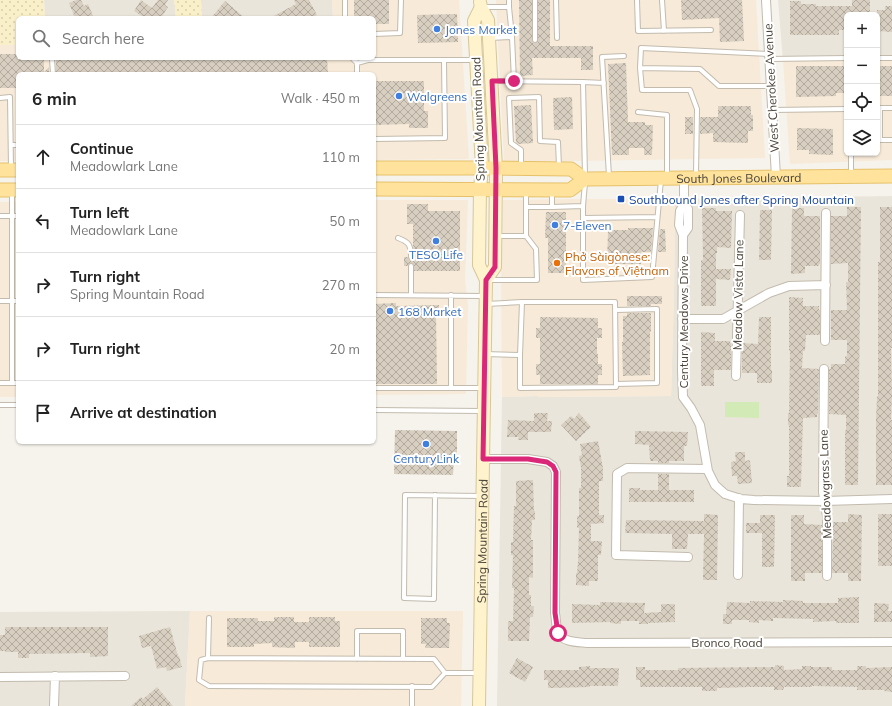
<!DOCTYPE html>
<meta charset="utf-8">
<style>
:root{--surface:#fff;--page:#f6f6f6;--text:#222;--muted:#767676;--line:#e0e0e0}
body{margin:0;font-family:Mulish,sans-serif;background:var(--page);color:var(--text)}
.controls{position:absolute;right:12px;top:12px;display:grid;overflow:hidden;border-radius:6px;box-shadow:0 1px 3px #0004}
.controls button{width:36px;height:36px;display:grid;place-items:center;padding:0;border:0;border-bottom:1px solid var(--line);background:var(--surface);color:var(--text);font:20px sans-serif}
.stop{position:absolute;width:12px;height:12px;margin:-9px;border:3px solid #db2777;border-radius:50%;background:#fff}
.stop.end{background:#db2777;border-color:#fff;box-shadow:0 1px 4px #0008}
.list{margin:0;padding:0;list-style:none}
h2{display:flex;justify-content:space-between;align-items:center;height:52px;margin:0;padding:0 16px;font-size:17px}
h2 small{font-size:13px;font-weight:400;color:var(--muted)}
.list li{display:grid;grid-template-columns:26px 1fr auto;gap:12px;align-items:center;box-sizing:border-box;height:64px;padding:0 16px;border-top:1px solid var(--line)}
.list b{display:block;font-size:15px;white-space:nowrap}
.list p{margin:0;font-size:13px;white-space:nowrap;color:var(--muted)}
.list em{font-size:13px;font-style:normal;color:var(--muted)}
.icon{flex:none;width:22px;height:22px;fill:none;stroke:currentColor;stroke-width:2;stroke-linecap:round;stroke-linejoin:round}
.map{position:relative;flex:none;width:892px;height:706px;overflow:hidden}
.search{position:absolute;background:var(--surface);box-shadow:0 1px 3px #0004;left:16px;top:16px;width:360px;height:44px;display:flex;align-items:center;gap:10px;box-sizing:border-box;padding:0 14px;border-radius:6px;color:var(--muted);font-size:15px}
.panel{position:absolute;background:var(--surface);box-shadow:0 1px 3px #0004;left:16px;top:72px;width:360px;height:372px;border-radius:6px}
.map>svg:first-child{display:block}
.residential{fill:#eae5da}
.commercial{fill:#f7ead8}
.grass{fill:#d2eab5}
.sand{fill:url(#sand-dots)}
.building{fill:url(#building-cross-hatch)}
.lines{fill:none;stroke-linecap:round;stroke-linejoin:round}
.lane-casing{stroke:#c2bbae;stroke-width:6}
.street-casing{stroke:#c2bbae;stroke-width:10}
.secondary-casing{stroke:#d6c79b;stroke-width:14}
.primary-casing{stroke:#e6c16a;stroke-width:15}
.lane{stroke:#fff;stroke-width:4}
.street{stroke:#fff;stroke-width:8}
.secondary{stroke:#fff3cd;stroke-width:12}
.primary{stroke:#ffe39c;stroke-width:13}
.route{stroke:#db2777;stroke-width:5}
.shop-dot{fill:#3f7fe0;stroke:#fff;stroke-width:1.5}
.transit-dot{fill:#1a4fb4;stroke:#fff;stroke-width:1.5}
.food-dot{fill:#e8710a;stroke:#fff;stroke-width:1.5}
.labels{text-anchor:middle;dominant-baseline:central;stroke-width:4;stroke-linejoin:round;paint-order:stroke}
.shop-label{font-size:12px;fill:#366cbe;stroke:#fff;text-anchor:start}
.street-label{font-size:12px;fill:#4b4439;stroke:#fff}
.transit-label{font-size:12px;fill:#164399;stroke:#fff;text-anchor:start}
.food-label{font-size:12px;fill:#c56008;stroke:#fff;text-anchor:start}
</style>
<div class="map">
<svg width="892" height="706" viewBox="0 0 892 706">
<defs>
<pattern id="sand-dots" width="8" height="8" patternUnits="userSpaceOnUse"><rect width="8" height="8" fill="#f9efc9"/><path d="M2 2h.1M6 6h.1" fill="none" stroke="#d7cead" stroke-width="1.8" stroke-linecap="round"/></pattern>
<pattern id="building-cross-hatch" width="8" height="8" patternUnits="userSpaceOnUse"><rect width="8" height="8" fill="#d8cfc1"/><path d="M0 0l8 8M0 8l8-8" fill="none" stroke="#b1aa9e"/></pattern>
</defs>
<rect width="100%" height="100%" fill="#f6f3ec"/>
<path class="residential" d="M44 0H174L176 18H45Z
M201 0H332L333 18H202Z
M778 0H892V55L877 56V15H847V57L783 61Z
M892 196V706H497L502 397 537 396 540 397 671 396 674 293 675 199Z
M190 611 185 706H0V612Z"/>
<path class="commercial" d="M332 0H459L469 159 374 160V74H18V161H0V45H18V58H374V18H333Z
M496 0H756L765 158 504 162Z
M892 55V160L790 164 783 61 847 57V153H877V56Z
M570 199H675L674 293 671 396 540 397 537 396 502 397 501 264 503 200Z
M374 200H468L465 281 468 305 466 394 374 395Z
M0 202H18V397H0Z
M190 611H463L461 706H185Z"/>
<path class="grass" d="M725 402H759V418L725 417Z"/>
<path class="sand" d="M0 0H44L45 18H18V45H0Z
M174 0H201L202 18H176Z"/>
<path class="building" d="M76 0H81L84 6 88 4 94 18H75L69 3Z
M141 0 152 8 158 0H168L165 5 168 7 161 18H145L134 11Z
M294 0H309L317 15 312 18H270L296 4Z
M354 0H389V24H374V18H354Z
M519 0H532V40L533 43H536L538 40V0H550V46H593V70H581V58H532L533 75 520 76Z
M681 0H742L744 41 720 42 719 18 682 20Z
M852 0H870V15H847V30H839V35H790V1H801V4H816V6H852Z
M225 1 245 18H211Z
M885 6H892V32L877 31V10H885Z
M457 14 458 42 418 43 417 15Z
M0 54H18V58H44V72L49 67V74H18V88H0Z
M57 58H327L328 74H56V60Z
M626 63 628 122H645V125H653L652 155H644V148H629V155H612L608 64Z
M796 66H847V93H836V96L796 97Z
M877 66H892V96H879V89H877Z
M374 81H424V111H428V128H409V124L374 125Z
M572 97 573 129 554 130 553 98Z
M531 105 533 143 518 144 516 142 514 106Z
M718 106H751V115H753V131H748V143L713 142V133L700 134V117H718Z
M685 117H693V134H685Z
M797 128 833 129V155L809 154V150H797Z
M407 204H428V211H460V271H414V265L411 263 408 264V266H404V257H408V259L411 260H413L414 257 413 245V224H407Z
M847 207H861L858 485H845V430H846V415L829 414V369H831V364H845V356H847V340H831V310H847L846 282H848V263L831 264V216H847Z
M880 207H892V348H891L892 396 891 420H892V485H876V420L877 396H878V262H880Z
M702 208H716V211H732L731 248 717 247V253H716V269H731L730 280 716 279V306H701V260H703Z
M792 208H804V216H820V264H819V266H805V273L791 274Z
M760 210H772L771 260H759Z
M546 212H566V273H548V238H545Z
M628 228H653L651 252H641V264H607L608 230H628Z
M660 229H665L666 252H658Z
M627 296H662V304H651V306H627Z
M789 297 803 298V306H819V310H820V335H806L805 351H803L802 368 819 369 818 414H817V417L803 418 801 487H787V476H789V425H788V413H789L790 351H789Z
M396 303V306L439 305V314H436L437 384H374V304Z
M627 313H651V332H650V375L623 376 622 342H623V316H627Z
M540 317 598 318V328H602V338H597V354H598V364H602V375H598V384H540V375H536V364H540V338H536V328H540Z
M759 317H771V370H772V383H757V373H742V343L758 344Z
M701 332 715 333V341H730V343H731V370H714V386H701Z
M534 413H548L547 421H552L551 432H528V440H518L519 437H507L508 420 534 421Z
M579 413 591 427 576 441 561 425 571 416 574 419Z
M395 430 457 431V456H454L453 475 394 474Z
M635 431 688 432 687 446H684V461H669V463H658V461H650L649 445 635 444Z
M598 441 603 468V481H599V515H604V523L591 524V541H602L601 555H598V581H589V586L576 585V573H577L578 561 579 528H577V516H579V488H581V468L579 456 582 455 580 444Z
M735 452H745V461L750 460 752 483 738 484 737 476H732L731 462 736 461Z
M658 474H669V490H694V502H629V488H640V490H658Z
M533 480 534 511H535V520H532L531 540H533V578L529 577V595H531V606H534L533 617H530L529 641H508V621H513L514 588H512L513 555H511V542H513L514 506H516V481Z
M704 514 718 515 717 580H703L704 534H688L687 549H672V534L625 533 626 520 704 521Z
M848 514 862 515 861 581H848V573H832L833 522H848Z
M878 514H892V566H878Z
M760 515H775L774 567H762V533H746V523H760Z
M791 515H804V524L822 525V573H805V581H791Z
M859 597V623H836V621L813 622V619L773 618V621L759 620V623L749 622V620H732V624H723V614H726L727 602 750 603V601L783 602V600L803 601V603H838V598Z
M600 602 645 603 644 613 661 612V604H675V622L648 623V624H639V621H621V624L610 623V622L572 623V604L600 605Z
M874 603 889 604 888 611H892V622H874Z
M274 617H294V622H309V617H335V621H340V647H309V642H295V648L272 647V643L254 644V647H227V618H258V621H274Z
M421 618H447V623H450L449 648H425L426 644H421Z
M5 627H108V656L90 657V653L29 654V658H18V652H5V651H0V635H5Z
M170 627 178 656H179L182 667 167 671 166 667 157 669 151 646 142 648 139 636Z
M517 658 533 667 525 682 509 673Z
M775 665 784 666V670L802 669V666H811V667H832V670H857V666H866V668L892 667V692L884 691V690H857V687L812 686V687H784L783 690H774V687H749L717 688V691H702V687H640V680H636V667H645V670H678V668L775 667Z
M590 666V668H619L618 686H590V687L548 688V680H544V670H579V667Z
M157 687 173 706H131L141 697 143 699Z"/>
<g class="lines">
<defs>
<path id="lane" d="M345 0V18
M535 0V40
M556 0 557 38
M637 0 638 31 711 30
M662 0 664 31
M483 7H509V0
M509 7 512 37 514 81
M374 34 400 33 401 0
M490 38 512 37
M352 58 357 63
M877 58H892
M769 59 847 58
M640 68 641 48 769 54
M53 74 52 59 53 58
M357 74V63L368 60H475
M494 81 583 82 585 176
M583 82 604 83
M0 98 10 97 11 169
M877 108H892
M880 108V140H892
M772 110 847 109
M638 112 667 115V176
M374 139 445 138 444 60
M11 145H18
M851 153V174
M521 166V150L511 143 509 98 539 97 540 141 558 142 559 167
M696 175 697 109 690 90H642L640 68 700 69 719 86H771
M609 176 602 57 624 56
M585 183 583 206V280L652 277 661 180
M12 193V383H18
M527 207H552V191
M552 207 583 206
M0 216H18
M583 218 657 217
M496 236H526V191
M398 238C409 242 411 245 411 257
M411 266V295
M489 280H537L536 249 526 236
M374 295 483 296
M0 301H18
M616 310 657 309V383L616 384
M485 354 520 355 522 302 486 304
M520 355V388L616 387 615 302H522
M0 383H12
M374 388H484
M451 388V295
M0 405H18
M374 410 482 411
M435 495 434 599 404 598 405 495 482 496
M209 618 208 658 434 659 445 673H479
M208 658 201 660 199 680 209 686 432 687 445 673
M357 659V631H403V659
M412 706V686"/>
<path id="street" d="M766 0 776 177
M684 178V204L680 211 679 225 683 235 682 371 683 397 691 408 700 425 708 471 715 485 725 494 741 499 754 500 825 501 892 499
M683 235 688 228V209L684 204
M682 319H723L769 293 789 286 826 285
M825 341 826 213
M824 369 823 492 827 516V576
M736 376 740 215
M483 459H528L547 462 553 466 556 472 555 613C556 618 556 628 558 632 563 643 578 642 587 643L892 642
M688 557 616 555 617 474 627 468 707 469
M738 575 739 498
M0 677 125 676
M54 706 55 676"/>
<g id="secondary">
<path d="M480 2 481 7 488 20 496 168 495 267 486 280"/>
<path id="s1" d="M479 706 486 280 479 265 480 189 482 168 474 21 481 7"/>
</g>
<g id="primary">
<path id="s2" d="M374 168H482L571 169 585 179 892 176"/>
<path d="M0 170H18"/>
<path d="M374 189 570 190 585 179"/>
<path d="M0 190H18"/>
</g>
</defs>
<use href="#lane" class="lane-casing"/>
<use href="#street" class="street-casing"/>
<use href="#secondary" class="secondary-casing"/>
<use href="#primary" class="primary-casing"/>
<use href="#lane" class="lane"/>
<use href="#street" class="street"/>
<use href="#secondary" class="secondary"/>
<use href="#primary" class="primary"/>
</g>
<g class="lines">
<path class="route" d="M514 81H492L496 168 495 267 486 280 483 459H528L547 462 553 466 556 472 555 613 558 633"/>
</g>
<g class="shop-dot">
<circle cx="437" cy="29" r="4"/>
<circle cx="399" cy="96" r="4"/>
<circle cx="555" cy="225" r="4"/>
<circle cx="436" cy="241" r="4"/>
<circle cx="390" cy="311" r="4"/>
<circle cx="426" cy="444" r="4"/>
</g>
<rect class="transit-dot" x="617" y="195" width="8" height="8" rx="2"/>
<circle class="food-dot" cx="557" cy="263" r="4"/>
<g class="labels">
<g class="shop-label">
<text x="445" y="29">Jones Market</text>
<text x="407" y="96">Walgreens</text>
<text x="563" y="225">7-Eleven</text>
<text x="436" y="254" text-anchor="middle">TESO Life</text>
<text x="398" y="311">168 Market</text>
<text x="426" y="458" text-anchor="middle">CenturyLink</text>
</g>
<g class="street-label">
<text transform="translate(771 88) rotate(-93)">West Cherokee Avenue</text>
<text transform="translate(478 119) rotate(-92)">Spring Mountain Road</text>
<text stroke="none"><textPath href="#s2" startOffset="368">South Jones Boulevard</textPath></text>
<text transform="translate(738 295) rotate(-89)">Meadow Vista Lane</text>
<text transform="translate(683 322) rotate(-90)">Century Meadows Drive</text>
<text transform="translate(825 484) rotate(-92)">Meadowgrass Lane</text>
<text stroke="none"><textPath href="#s1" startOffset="165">Spring Mountain Road</textPath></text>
<text x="727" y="642">Bronco Road</text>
</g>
<g class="transit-label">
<text x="629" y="199">Southbound Jones after Spring Mountain</text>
</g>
<g class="food-label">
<text x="565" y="256">Phở Sàigònese:<tspan x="565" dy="14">Flavors of Việtnam</tspan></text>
</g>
</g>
</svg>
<div class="controls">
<button>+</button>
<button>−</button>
<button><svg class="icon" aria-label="locate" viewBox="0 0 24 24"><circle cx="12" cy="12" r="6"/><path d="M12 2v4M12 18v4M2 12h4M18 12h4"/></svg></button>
<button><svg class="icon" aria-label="layers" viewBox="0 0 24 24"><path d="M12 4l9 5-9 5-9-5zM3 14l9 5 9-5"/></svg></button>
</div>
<div class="stop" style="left:558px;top:633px"></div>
<div class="stop end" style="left:514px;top:81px"></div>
<div class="search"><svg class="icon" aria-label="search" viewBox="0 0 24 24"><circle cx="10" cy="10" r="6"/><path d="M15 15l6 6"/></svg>Search here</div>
<section class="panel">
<h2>6 min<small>Walk · 450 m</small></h2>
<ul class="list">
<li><svg class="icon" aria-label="ahead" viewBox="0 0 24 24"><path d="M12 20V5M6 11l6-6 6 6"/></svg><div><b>Continue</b><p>Meadowlark Lane</p></div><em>110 m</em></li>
<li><svg class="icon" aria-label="left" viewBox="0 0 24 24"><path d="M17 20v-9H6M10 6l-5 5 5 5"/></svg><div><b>Turn left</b><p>Meadowlark Lane</p></div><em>50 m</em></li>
<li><svg class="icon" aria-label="right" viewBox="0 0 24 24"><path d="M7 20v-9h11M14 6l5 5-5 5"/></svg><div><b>Turn right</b><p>Spring Mountain Road</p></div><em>270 m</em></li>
<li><svg class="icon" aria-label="right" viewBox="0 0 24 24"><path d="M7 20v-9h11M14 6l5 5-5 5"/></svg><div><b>Turn right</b></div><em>20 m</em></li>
<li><svg class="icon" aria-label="arrive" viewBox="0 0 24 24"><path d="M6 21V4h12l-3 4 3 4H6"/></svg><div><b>Arrive at destination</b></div></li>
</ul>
</section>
</div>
